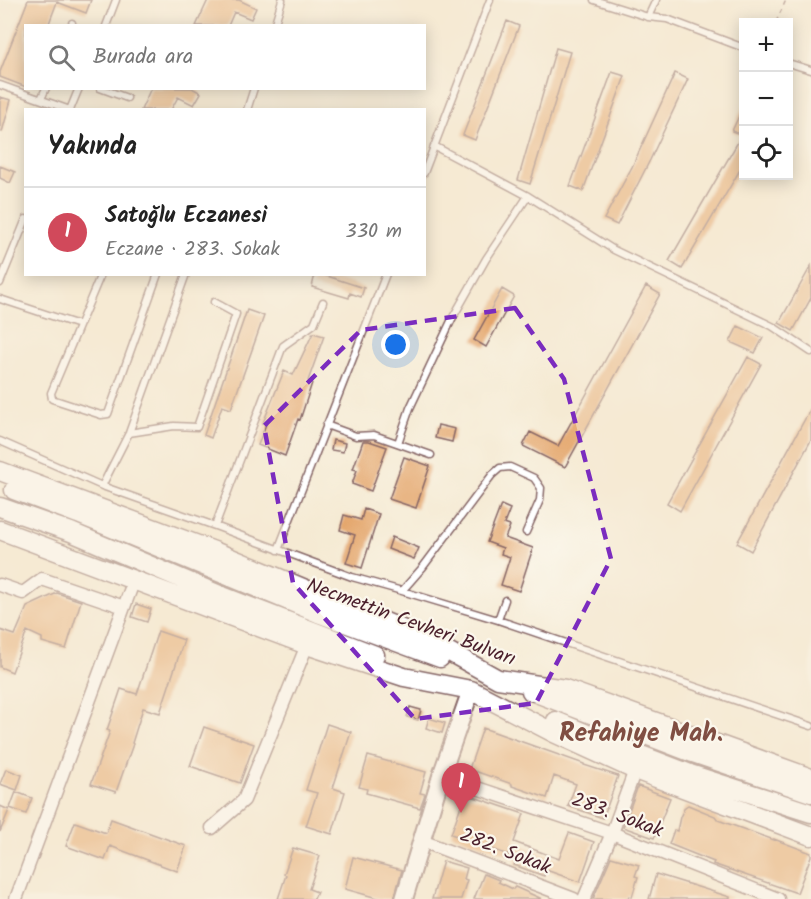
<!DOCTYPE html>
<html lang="tr">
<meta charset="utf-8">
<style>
:root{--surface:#fff;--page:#f6f6f6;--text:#222;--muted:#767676;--line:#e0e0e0;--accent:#d1495b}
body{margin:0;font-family:Kalam,sans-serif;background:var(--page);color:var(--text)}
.controls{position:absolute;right:18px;top:18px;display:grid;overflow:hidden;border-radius:0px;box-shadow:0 3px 15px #0003}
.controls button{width:54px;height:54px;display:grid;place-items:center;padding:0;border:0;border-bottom:2px solid var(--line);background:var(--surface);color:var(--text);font:30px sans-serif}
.you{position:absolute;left:396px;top:345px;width:21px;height:21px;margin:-15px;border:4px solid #fff;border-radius:50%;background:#1a73e8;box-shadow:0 0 0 9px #1a73e833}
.badge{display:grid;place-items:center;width:39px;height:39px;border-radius:50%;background:var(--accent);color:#fff;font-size:20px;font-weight:700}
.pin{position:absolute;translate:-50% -50px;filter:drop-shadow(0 2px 3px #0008)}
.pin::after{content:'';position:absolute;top:32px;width:21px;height:18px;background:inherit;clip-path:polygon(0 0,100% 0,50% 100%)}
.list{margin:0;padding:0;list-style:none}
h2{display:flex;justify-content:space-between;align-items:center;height:78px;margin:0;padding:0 24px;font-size:26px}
h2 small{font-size:20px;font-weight:400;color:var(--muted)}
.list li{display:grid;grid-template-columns:39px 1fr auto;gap:18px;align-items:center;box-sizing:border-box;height:90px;padding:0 24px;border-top:2px solid var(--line)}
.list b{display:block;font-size:22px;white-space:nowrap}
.list p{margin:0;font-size:20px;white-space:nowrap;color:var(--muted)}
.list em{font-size:20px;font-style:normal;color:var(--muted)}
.icon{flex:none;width:33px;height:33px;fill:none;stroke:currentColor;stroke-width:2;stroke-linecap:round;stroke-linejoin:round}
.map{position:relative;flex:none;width:811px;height:899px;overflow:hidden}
.search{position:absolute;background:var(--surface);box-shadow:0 3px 15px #0003;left:24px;top:24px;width:402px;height:66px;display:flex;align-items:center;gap:15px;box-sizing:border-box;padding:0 21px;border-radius:0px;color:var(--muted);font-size:22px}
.panel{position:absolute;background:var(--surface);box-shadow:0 3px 15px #0003;left:24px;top:108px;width:402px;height:168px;border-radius:0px}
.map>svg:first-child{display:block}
.building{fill:#e4a66c}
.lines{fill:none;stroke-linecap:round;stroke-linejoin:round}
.service-casing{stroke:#866666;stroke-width:9}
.minor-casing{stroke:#866666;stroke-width:15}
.secondary-casing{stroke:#866666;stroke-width:20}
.primary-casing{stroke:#866666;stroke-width:21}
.path{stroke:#866666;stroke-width:1.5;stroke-dasharray:4.5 4.5;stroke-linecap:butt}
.service{stroke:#fff;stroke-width:6}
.minor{stroke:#fff;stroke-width:12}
.secondary{stroke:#fff;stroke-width:16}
.primary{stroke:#fff;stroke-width:18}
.marked{fill:none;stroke:#7b2cbf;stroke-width:4.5;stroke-dasharray:12 8;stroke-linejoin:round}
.labels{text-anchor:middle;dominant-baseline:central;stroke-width:4.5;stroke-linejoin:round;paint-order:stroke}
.street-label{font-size:20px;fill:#4a1f2b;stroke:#fbf7ec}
.district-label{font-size:26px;font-weight:bold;fill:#804e42;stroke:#fbf7ec}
</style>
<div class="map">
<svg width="811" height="899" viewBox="0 0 811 899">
<rect width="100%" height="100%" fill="#fbf7ec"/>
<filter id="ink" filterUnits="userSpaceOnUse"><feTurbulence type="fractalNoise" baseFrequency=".0167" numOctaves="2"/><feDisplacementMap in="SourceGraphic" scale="12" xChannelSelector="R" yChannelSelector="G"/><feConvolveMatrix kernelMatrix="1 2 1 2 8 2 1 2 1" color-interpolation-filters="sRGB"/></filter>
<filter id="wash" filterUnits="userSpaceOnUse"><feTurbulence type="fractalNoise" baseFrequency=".008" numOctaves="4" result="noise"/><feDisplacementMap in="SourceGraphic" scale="24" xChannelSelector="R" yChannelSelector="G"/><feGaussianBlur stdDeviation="1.35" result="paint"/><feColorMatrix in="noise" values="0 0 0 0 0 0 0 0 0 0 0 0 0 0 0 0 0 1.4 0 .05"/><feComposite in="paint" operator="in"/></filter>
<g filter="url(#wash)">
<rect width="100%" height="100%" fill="#f5ead3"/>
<g id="blocks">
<path class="building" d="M28 0H91L86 13 57 2 48 26H26V87L0 77V72Z
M208 0H239L256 8 251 19 234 12 228 26H196Z
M507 21 519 26 475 140 463 135Z
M556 48 570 52 530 184 518 180Z
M612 72 625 76 583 191 570 186Z
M675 73 688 79 650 160 617 225 604 219 632 167Z
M151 88H192L201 93 194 105 178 97 171 110H141Z
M0 97 11 100 2 132 0 131Z
M744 105V163L682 269 669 261 742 135 732 131Z
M0 166 15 172 10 183 0 178Z
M811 266V298L793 331 779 323Z
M315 274H321L364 288 361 297 350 293 349 298 312 287Z
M646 286 660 294 565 467 523 446 530 432 558 446Z
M502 289 514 296 486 347 474 340Z
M247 310 264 316 231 409 222 406 211 438 204 435Z
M738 326 763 338 755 353 730 342Z
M313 333 324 336 308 381 312 383 300 420 298 419 285 456 258 445 266 424 263 423 284 371 293 375Z
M748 357 761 364 680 511 667 503Z
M811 408V440L751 551 737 543Z
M438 425 455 429 452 442 435 438Z
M333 440 345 443 343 452 331 450Z
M363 441H369L387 447 371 491 352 484 357 470 353 469Z
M404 457 430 466 416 508 389 499Z
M501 505 510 509 504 524 510 526 505 538 533 548 519 591 501 585 510 557 501 554 503 548 487 542Z
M364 509 379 514 362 568 346 563 355 535 340 530 344 515 361 520Z
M392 537 419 548 414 559 388 549Z
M57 593 81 601 66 649 42 642V638L27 631 12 672 0 667V630L15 635 27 607Z
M136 604 151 609 147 622 132 617Z
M158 631 184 640 160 713 143 708 132 743 133 744 116 792 91 784 110 731 107 730 121 689 137 694Z
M410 707 421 710 418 720 407 717Z
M429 718 445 723 442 733 426 728Z
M327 724 351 732 333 788 345 792 332 834 306 826 317 793 306 790Z
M204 727 254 744 240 783 190 766Z
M483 728 584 764V765L618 776 603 818 568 806 576 784 554 776 547 798 512 786V784L469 769Z
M368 756 426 772 420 793 425 794 420 808 366 793 367 789 359 787Z
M6 769 22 775 17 790 0 784Z
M638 786 670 798 654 838 623 827Z
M16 792 32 798 26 814 10 808Z
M465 794 524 814 514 842 559 859 569 833 594 842 580 882 546 870 544 876 514 865 517 858 451 834Z
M688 805 715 816 718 820 774 840V839L811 853V856L797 893 713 864 714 862 669 844 674 830 677 831 680 817 685 807Z
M0 806 9 810 0 832Z
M111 819 186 846 177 871 110 846 105 860 66 846 75 822 106 833Z
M293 848 320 856 309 889 317 892 314 899H278L286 875 284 874Z
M353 857 402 870 394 899H381L345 889Z
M611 857 639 865 635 876 638 877 632 897 629 896 628 899H593Z
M443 861 467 868 464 879 467 880 461 899H432Z
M484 874 499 880 498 882 513 889 515 887 542 899H474Z
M656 874 730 897V899H649Z"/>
</g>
</g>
<g filter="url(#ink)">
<use href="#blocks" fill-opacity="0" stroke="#866666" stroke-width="1.5"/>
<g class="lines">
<defs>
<path id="service" d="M594 0 648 17 667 19 744 48
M648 17 656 0
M71 26 72 23
M106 26 116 0
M274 26 282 0
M788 63 811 70
M0 85 70 110
M100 88 127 98
M41 99 46 88
M70 110 79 88
M247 110 254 88
M434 146 528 196 614 250 772 326 811 352
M424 173 490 0
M101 274 51 393 52 399 101 415 108 414 158 274
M0 283 26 219
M0 299 79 325
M326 425 356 436 374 435 431 455
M129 433 174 426 197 427 236 314 214 302
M0 441 102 486 215 526 352 577 402 591 498 620 811 726
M398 443 410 408 452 319 486 259 528 196
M102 486 129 433 186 274
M215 526 283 346 314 324 323 302
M278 550 386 274
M402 591 423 567 492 475 500 468 510 467 534 478 541 488 540 500 526 532
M498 620 505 600"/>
<path id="minor" d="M0 585 23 593 42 579 124 607
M441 776 612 833 778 899
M212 828 244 800 307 645
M422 841 574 899
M16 899 134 580
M584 899 612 833 635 770"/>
<path id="secondary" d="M404 899 441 776 471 690"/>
<path id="primary" d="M0 471 214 551 344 605 426 639 498 679 565 689 811 778
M14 490 78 514 318 613 440 658
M0 507 71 532 222 596 375 655
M0 530 307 645 404 677 471 690 554 733 635 770 811 836
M531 691 693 753 811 793
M556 721 612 744 690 774 811 813"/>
</defs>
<use href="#service" class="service-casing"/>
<use href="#minor" class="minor-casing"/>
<use href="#secondary" class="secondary-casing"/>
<use href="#primary" class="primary-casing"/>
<path class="path" d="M776 22 786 0"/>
<use href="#service" class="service"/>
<use href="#minor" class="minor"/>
<use href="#secondary" class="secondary"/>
<use href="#primary" class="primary"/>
</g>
</g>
<path d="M0 0H811V899H0ZM515 308 564 379 611 559 536 703 415 719 293 583 264 426 361 330Z" fill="#f5ead3" fill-opacity=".55" fill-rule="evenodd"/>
<path class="marked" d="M515 308 564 379 611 559 536 703 415 719 293 583 264 426 361 330Z"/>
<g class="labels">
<g class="street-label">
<text transform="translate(411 623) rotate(20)">Necmettin Cevheri Bulvarı</text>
<text transform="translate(617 816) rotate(20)">283. Sokak</text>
<text transform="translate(505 852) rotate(21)">282. Sokak</text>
</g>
<g class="district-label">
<text x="641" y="734">Refahiye Mah.</text>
</g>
</g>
</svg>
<div class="controls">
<button>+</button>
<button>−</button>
<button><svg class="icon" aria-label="locate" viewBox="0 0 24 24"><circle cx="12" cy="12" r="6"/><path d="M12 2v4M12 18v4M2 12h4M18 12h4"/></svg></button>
</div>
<div class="you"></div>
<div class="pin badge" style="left:461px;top:813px">1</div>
<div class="search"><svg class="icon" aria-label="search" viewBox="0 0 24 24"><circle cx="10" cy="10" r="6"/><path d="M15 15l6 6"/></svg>Burada ara</div>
<section class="panel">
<h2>Yakında<small></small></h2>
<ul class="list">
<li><span class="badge">1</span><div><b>Satoğlu Eczanesi</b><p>Eczane · 283. Sokak</p></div><em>330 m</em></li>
</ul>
</section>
</div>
